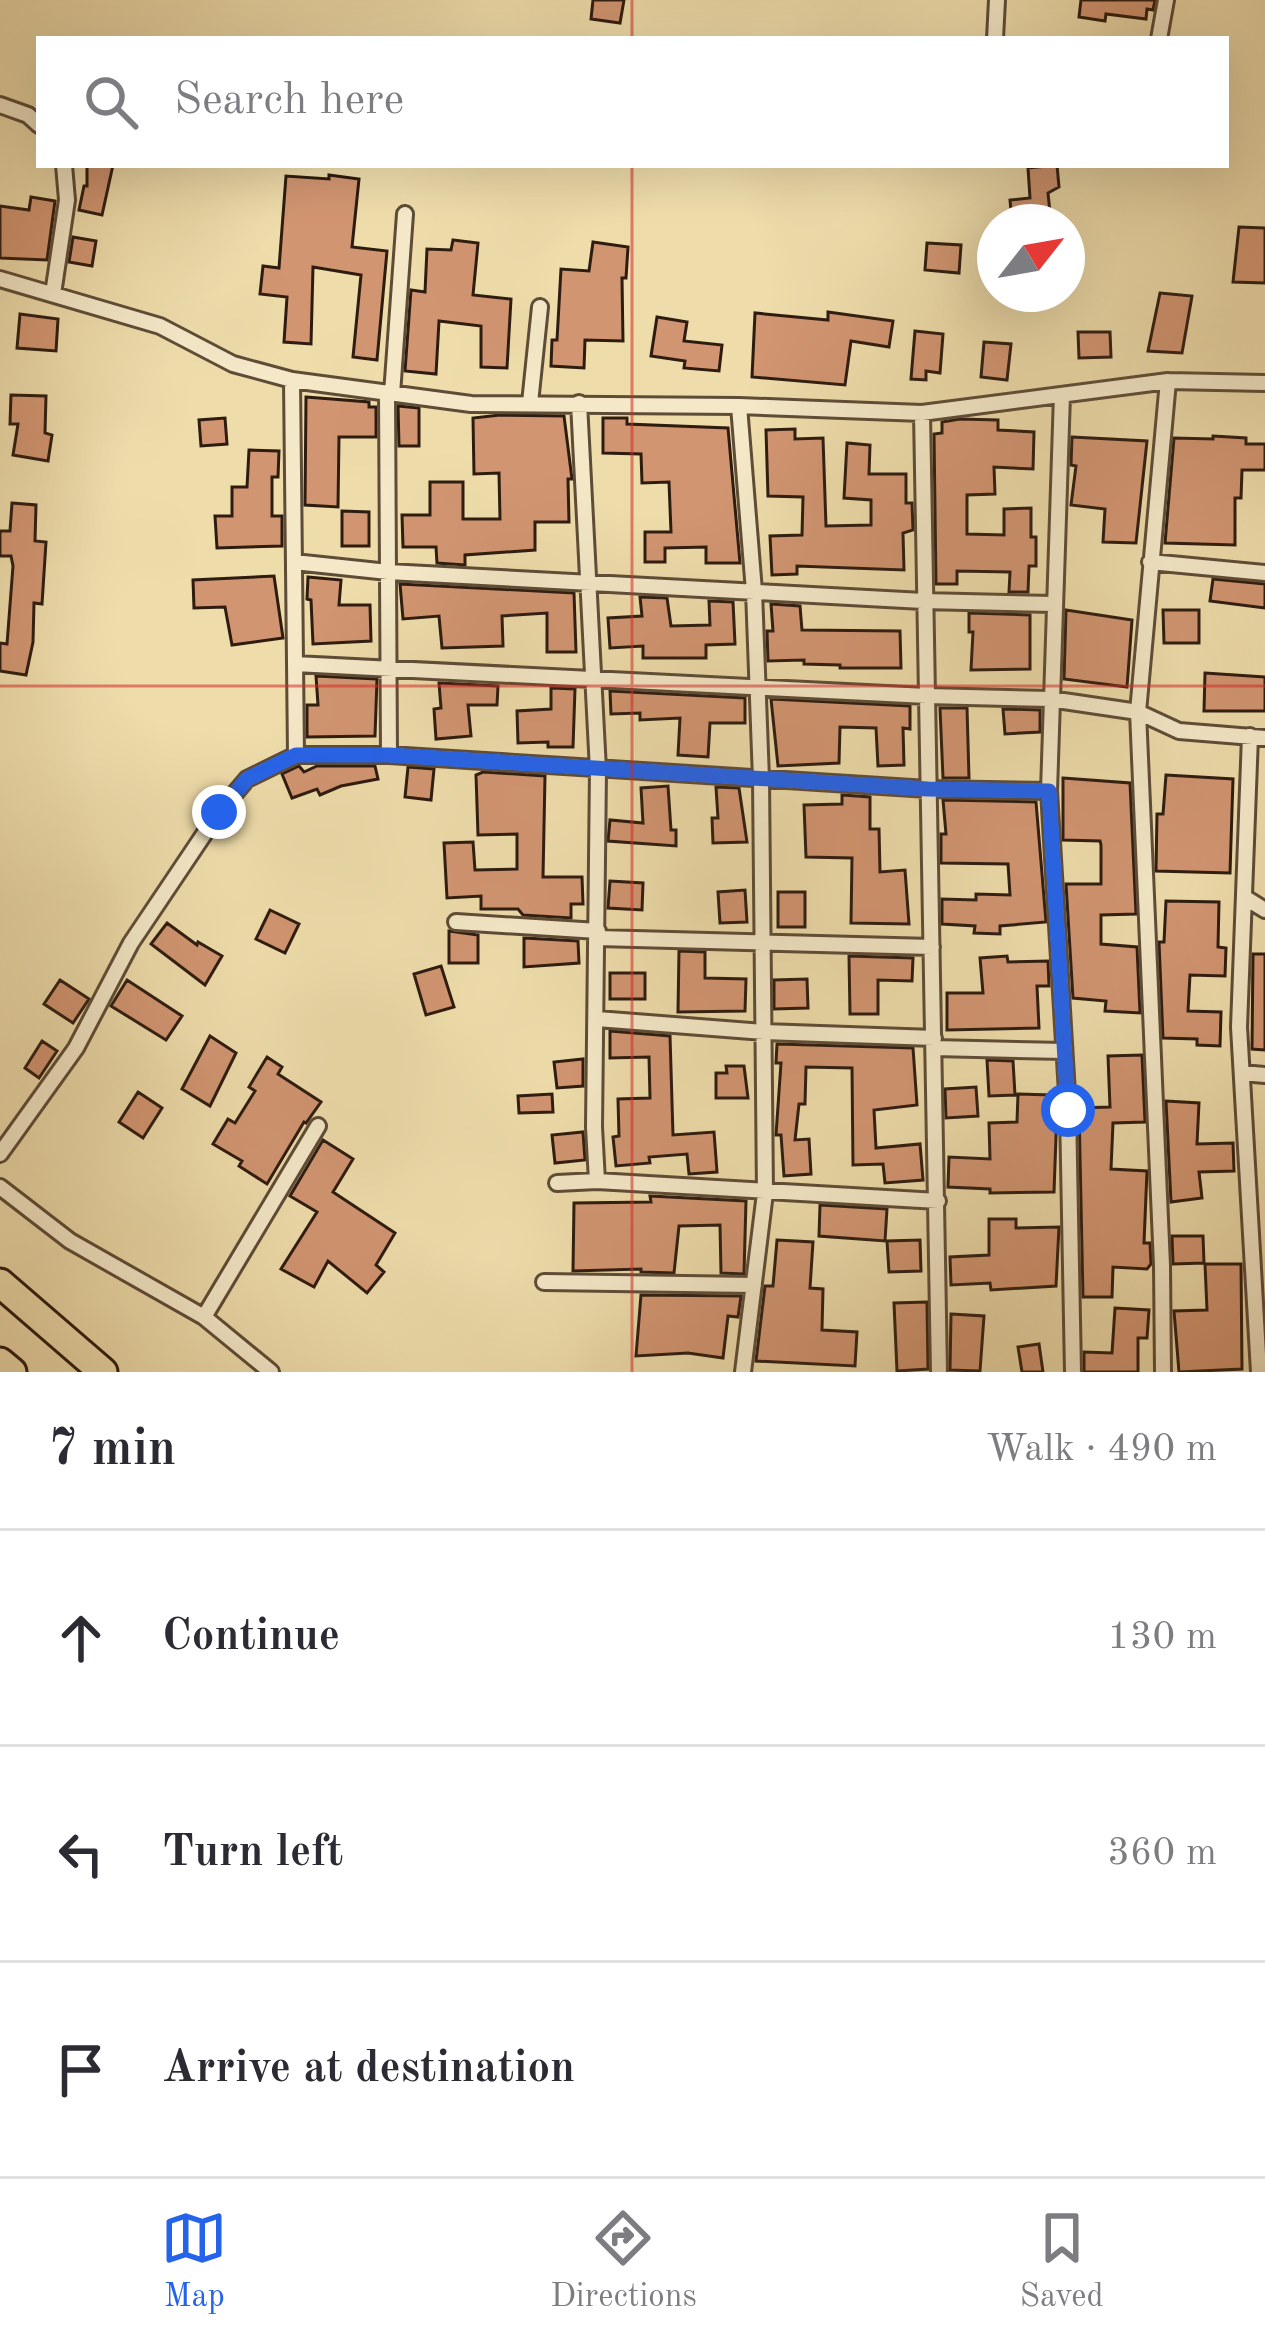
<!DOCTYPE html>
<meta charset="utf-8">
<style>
:root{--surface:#fff;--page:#f2f2f3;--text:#2b2b33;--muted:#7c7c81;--line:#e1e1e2;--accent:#2563eb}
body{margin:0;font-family:"Old Standard TT",serif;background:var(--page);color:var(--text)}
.compass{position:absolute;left:977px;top:204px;width:108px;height:108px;border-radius:50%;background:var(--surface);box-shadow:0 12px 48px #0002;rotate:59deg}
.stop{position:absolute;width:36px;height:36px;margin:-27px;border:9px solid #2563eb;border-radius:50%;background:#fff}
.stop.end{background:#2563eb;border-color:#fff;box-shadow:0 3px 12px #0008}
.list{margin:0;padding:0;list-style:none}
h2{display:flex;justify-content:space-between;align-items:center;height:156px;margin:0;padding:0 48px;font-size:51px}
h2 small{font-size:39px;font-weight:400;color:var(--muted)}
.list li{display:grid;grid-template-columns:78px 1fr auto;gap:36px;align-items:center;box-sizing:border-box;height:216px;padding:0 48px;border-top:3px solid var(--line)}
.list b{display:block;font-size:45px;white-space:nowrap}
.list em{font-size:39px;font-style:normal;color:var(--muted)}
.icon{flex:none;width:66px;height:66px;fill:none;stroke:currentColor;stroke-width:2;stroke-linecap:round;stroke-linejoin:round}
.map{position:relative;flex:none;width:1265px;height:1372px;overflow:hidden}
.search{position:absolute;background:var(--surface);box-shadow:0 12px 48px #0002;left:36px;right:36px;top:36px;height:132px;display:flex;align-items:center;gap:30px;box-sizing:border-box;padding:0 42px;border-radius:0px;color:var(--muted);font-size:45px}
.sheet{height:804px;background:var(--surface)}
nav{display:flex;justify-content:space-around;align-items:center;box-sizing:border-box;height:168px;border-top:3px solid var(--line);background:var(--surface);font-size:33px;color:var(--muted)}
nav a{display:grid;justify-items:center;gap:6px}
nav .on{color:var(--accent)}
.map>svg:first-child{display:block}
.building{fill:#d19571;stroke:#2e1c10;stroke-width:3}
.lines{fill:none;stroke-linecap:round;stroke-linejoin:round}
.street-casing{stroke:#5e4c37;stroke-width:20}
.highway-casing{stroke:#2e1c10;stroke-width:33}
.street{stroke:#f4e8c8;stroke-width:14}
.highway{stroke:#eedcab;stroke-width:27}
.route{stroke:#2563eb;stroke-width:15}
.grid{fill:none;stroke:#d62828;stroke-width:3;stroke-opacity:0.55}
</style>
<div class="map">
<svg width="1265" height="1372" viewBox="0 0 1265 1372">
<rect width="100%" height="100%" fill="#eedcab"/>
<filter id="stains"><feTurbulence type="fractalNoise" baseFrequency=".00167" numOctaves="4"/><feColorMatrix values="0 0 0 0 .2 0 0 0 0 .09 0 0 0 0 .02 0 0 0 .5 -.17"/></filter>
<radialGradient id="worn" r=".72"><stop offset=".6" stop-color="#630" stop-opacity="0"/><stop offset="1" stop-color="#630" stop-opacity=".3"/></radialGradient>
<path class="building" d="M593 0H624L620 23 591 19Z
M1081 0H1155L1153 10 1147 9 1146 19 1106 14 1105 21 1079 17Z
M87 165H113L102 215 79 210 84 186H87Z
M1057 165 1059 187 1048 193 1051 222H1012L1010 200 1030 198 1028 168Z
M329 175 359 179 352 247 387 251 377 360 353 357 361 275 313 267 311 344 284 342 287 297 260 294 263 266 279 268 286 176 329 179Z
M31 197 55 201 47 260 0 258V206L29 210Z
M1239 227 1265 228V283L1233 282Z
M73 237 96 241 92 266 69 262Z
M453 240 478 243 473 295 511 299 507 368 481 367V326L439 321 436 374 405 371 411 290 425 292 427 249 451 250Z
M593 242 628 247 626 278H622L623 341 585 340 584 368 551 366 552 340H557L561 269 589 271Z
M927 243 961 245 959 273 925 270Z
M1160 293 1192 296 1182 353 1148 351Z
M828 312 893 321 889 347 851 341 845 385 752 377 755 313 828 320Z
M20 314 58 319 56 351 17 348Z
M657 317 687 322 684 341 722 345 719 371 684 368 685 361 651 356Z
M915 331 943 334 940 373 926 371V380L911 379Z
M1078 332H1110L1111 357 1079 358Z
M984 342 1011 344 1007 380 981 377Z
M11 395 46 396 45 433 52 435 48 461 13 455 18 424H10Z
M306 397 369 402V407H376V437H339L338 507 305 505Z
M398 406 419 408V446H399Z
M500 415 564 416 572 479H568L569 522H535V550L465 555V565L437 563 436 547H403L402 515H430V482H463V519H500L499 473 474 474 473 418Z
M225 418 227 444 201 446 199 420Z
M603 418H627V424L728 428 740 563H706V547L665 548V562H645V532H671L669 482 642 483 641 454 603 453Z
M960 419 998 420V430L1034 432 1033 469 994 467 995 494 967 495V534L1004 535V509L1031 508V537H1036V566H1029L1028 592H1009L1010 572 957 571V584H936L934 434 942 433V422Z
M795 429V439L823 438 826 526 871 525V500L844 498 847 443 870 445 869 474H906V503H912L913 530 903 533 904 570 797 566V574L772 575 770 536 802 535 803 497 768 496 766 430Z
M1213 436 1246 438V444H1265V470H1242L1241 498H1235V545L1165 543 1174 438 1213 439Z
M1072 437 1147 441 1136 543 1103 542 1105 509 1071 505 1076 466 1071 465Z
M249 450 279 451 278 477H272V516H282V546L217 548 215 516H232V487H247Z
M12 503 36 505 35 541 46 542 42 604 34 603 33 642 26 675 0 671V643L7 644 13 566 11 556H0V531H10Z
M342 511 369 512V546H342Z
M274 576 283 638 232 645 225 607 194 608 193 580Z
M308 577 341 580 339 605H370L371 641 313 644 311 600 307 599Z
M1213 579 1265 584V608L1210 601Z
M400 584 574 593 576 652H547V613L502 616 503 646 442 648 439 616 403 619Z
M640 597 667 598 671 626 710 625 709 601 733 602 735 644 706 645V658H643V646L610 648 608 618 642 616Z
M771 604 800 606 802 630 900 631 901 668H840V665L804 664V660L768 661 767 631H773Z
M1066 610 1132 620 1127 687 1064 679Z
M1163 610H1199V643H1164Z
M969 613 1030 615V669L971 670 973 632H969Z
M1205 673 1265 677V711H1204Z
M316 676 377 679 375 736 307 737V705H318Z
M439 683 498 686 497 705H468L471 736 436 739 434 709 441 708Z
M551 688 575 689 573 747H548V742L518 743 517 711 551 709Z
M610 691 745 698V723H710L708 757 678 755 680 718 640 720V713L611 714Z
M771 699 910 706V729L903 728 904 765 878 766 876 728 840 727 839 763 778 766Z
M940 708H967L969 778H943Z
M1003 709 1040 710V732L1005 734Z
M299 766 304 772 317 766H375L378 779 341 786 320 795 317 789 292 798 282 774Z
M408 767 434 769 431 800 405 797Z
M483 772 545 776 543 877H582L583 904H571V918L523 915 518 909H481V896L447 898 444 843 473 842 475 870 517 869V834L478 835 476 775Z
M1166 775 1233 779 1230 873 1156 871 1157 814H1163Z
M1063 778 1130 783 1136 914 1101 915V944L1137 947 1140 1013 1105 1011 1106 1001 1073 998 1066 884H1101V845L1100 841 1063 840Z
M668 786 671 830H676V846L608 841 610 820 643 823 641 788Z
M716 787 739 788 747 842 713 843 712 818H718Z
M842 795 870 797V829H879L880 872 905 870 909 924 851 923 852 858 806 857 804 805 842 804Z
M943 800 1036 802 1046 922 1000 926V934L974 933 975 926 942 924V899L976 900V894L1010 895 1008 864 941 863V834H946Z
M610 881 643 883 642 910 608 908Z
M745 890 747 922 720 923 718 892Z
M778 892H805V927H778Z
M1166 901 1219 902 1218 947 1226 948 1225 976 1190 975 1188 1011 1221 1012 1220 1046 1197 1045V1039L1163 1038 1159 942H1164Z
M270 910 299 924 285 953 256 939Z
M167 923 197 945 198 942 222 956 205 985 151 944Z
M449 931 478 935V963H449Z
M524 938 578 941 579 963 524 967Z
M679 951 705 952V978L746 979 745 1011 678 1012Z
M1253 954H1265V1050L1252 1049Z
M849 956 913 958 912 981 878 980V1014H850Z
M1007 956 1008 962 1048 961 1049 986H1037L1039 1028 947 1030V993H983L980 958Z
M441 966 454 1007 426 1015 414 974Z
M610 973H645V999H610Z
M807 979 808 1008 774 1009V980Z
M60 980 89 999 73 1023 44 1004Z
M127 980 182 1016 166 1040 111 1006Z
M610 1031 670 1036 673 1135 714 1132 717 1172 689 1174 687 1154 649 1157 650 1163 616 1166 613 1137 619 1136 618 1099 650 1098 649 1057 610 1058Z
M210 1036 236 1053 210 1106 182 1089Z
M42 1041 57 1051 39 1078 25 1068Z
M777 1044 913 1048 917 1105 874 1110 876 1148 920 1144 923 1180 885 1183 883 1164 853 1165 852 1068 806 1067 805 1104H799L795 1140 809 1139 811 1174 784 1176 781 1135H776L781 1063H776Z
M1142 1055 1145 1122 1113 1123 1111 1169 1147 1171 1144 1243H1150L1151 1264 1147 1269 1113 1267 1112 1297H1083L1079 1108 1110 1107 1108 1056Z
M267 1057 282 1067 278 1074 321 1102 306 1123 304 1122 267 1184 239 1166 242 1161 213 1144 228 1119 235 1123 255 1091 249 1087Z
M583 1059V1086L557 1088 554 1062Z
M987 1060 1013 1061 1015 1095 989 1096Z
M726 1066H744L748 1098H716V1073H727Z
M976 1087 978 1116 946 1118 945 1089Z
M138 1092 162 1108 143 1138 119 1122Z
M552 1094 553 1112 519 1113 518 1096Z
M1018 1094 1051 1095V1109H1057L1054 1192 990 1193V1189L948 1187 949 1157 990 1159 989 1123 1017 1122Z
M1166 1101 1199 1103 1197 1144 1233 1143 1234 1171 1199 1172 1202 1198 1171 1202Z
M583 1132 585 1160 555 1163 552 1135Z
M323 1140 353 1159 333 1192 395 1233 376 1265 384 1272 367 1293 328 1261 314 1287 281 1269 317 1212 290 1196Z
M650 1196 746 1201 744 1274 721 1273 720 1225 679 1226 674 1273 641 1272V1269L573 1271 574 1203 651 1202Z
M820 1205 887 1209 885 1241 819 1236Z
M989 1219H1016V1228L1059 1227 1056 1286 991 1290 990 1283 951 1285 950 1257 989 1255Z
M1172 1236H1203L1204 1263 1173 1264Z
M777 1240 813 1242 810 1288 823 1289 822 1330 857 1332 855 1366 756 1361 765 1286H773Z
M920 1240 921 1271 889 1272 887 1241Z
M1205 1264H1241L1242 1369 1179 1372 1174 1311 1207 1310Z
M641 1295 741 1296 738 1317 728 1316 723 1358 688 1353 636 1356Z
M927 1302 928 1369 897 1371 894 1303Z
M1115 1308 1149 1310 1147 1338H1138V1372H1084V1352L1112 1353Z
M951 1314 984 1316 980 1371 950 1370Z
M1039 1344 1043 1372H1022L1018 1347Z"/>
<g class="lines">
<defs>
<path id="street" d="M995 39 997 0
M1159 39 1166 0
M0 105 28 115 39 125
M0 279 160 326 233 364 292 380 471 404 739 406 922 413 1168 381 1265 383
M53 294 67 200 64 165
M292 380 296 755
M387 393 389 755
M392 394 405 214
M1062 395 1049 791 1068 1110 1073 1372
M530 403 540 307
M579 403 598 770 594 1127 597 1181
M739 406 754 591 761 779 765 1193 743 1372
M922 413 939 1372
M294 562 388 572 923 601 1054 604
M1150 562 1265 573
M295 664 927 696 1050 699 1138 712 1179 731 1265 738
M1250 736 1239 1027 1259 1372
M1244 897 1265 910
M456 922 598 931
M598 938 932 947
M597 1019 764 1032 934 1038
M934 1048 1064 1051
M1242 1073 1265 1075
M0 1154 76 1048 131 943 219 812 247 779 296 755H389L928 789 1049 791
M557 1183 597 1181 938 1201
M0 1187 70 1241 204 1317 271 1372
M544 1282 754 1285
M204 1317 318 1126
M1163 1372 1162 1265 1138 712 1168 381"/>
<path id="highway" d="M0 1283 103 1372
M0 1362 12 1372"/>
</defs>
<use href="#street" class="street-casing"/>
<use href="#highway" class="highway-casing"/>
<use href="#street" class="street"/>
<use href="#highway" class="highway"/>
</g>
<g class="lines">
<path class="route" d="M219 812 247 779 296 755H389L928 789 1049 791 1068 1110"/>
</g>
<path class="grid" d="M632 0V39M632 165V1372M0 686H1265"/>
<rect width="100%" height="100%" filter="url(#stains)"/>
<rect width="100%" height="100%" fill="url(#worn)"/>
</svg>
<svg class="compass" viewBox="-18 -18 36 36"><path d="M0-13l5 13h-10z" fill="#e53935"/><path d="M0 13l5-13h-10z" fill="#7c7c81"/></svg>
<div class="stop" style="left:1068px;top:1110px"></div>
<div class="stop end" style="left:219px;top:812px"></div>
<div class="search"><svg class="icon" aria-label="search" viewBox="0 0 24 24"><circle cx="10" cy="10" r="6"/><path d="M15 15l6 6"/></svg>Search here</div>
</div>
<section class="sheet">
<h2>7 min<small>Walk · 490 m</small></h2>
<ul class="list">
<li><svg class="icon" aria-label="ahead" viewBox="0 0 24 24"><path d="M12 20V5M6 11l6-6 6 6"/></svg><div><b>Continue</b></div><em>130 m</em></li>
<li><svg class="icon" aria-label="left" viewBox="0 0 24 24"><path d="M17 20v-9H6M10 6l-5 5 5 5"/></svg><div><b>Turn left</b></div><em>360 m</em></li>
<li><svg class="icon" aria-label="arrive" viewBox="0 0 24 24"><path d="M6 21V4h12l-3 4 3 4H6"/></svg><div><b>Arrive at destination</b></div></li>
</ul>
</section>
<nav>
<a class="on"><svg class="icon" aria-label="map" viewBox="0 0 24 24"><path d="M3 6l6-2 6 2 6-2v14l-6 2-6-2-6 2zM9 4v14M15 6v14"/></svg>Map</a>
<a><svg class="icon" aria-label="directions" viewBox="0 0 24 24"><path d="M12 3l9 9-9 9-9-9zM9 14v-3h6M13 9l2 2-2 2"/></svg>Directions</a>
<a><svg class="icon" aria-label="saved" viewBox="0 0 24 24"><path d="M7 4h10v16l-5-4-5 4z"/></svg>Saved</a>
</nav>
